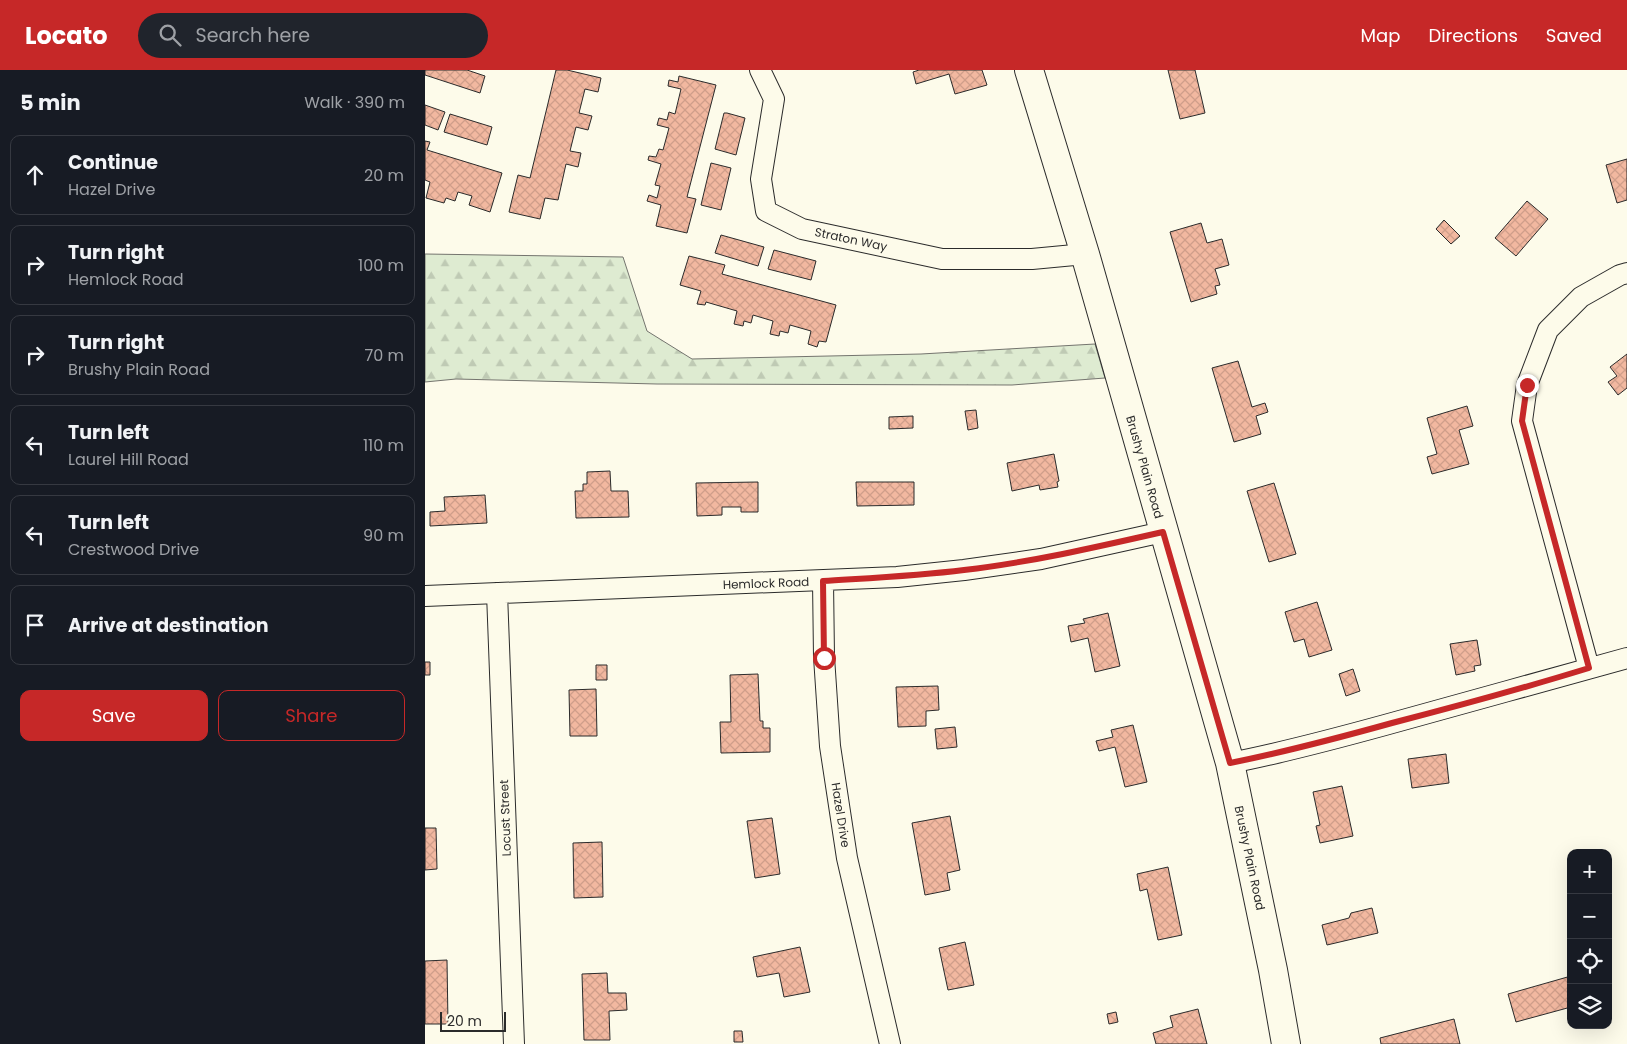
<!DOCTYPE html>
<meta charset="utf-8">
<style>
:root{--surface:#171b24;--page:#20242c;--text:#f1f3f6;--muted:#9ea1a6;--line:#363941;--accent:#c62828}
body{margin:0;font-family:Poppins,sans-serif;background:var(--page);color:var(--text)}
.controls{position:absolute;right:15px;bottom:15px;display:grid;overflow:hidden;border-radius:10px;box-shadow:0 5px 20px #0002}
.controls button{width:45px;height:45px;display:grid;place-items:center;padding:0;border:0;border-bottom:1px solid var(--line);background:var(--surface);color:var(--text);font:25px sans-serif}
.scale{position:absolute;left:15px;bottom:12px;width:66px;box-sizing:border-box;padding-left:5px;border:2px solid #2b2b2b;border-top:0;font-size:14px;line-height:18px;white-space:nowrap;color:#2b2b2b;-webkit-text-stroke:4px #fdfbea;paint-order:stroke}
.stop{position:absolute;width:15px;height:15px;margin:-11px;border:4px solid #c62828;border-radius:50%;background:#fff}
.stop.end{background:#c62828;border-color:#fff;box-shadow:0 1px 5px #0008}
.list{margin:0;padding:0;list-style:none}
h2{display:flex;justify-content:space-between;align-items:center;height:65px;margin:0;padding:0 20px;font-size:21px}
h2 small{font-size:16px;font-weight:400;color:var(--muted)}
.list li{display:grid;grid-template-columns:32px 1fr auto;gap:15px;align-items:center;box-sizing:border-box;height:80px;margin:0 10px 10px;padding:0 10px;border:1px solid var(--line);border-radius:10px}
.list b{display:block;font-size:19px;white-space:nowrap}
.list p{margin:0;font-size:16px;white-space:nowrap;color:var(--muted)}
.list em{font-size:16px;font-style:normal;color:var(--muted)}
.actions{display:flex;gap:10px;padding:15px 20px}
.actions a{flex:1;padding:11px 0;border:1px solid var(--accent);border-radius:10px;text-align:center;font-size:18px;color:var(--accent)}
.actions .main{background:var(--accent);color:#fff}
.icon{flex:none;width:28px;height:28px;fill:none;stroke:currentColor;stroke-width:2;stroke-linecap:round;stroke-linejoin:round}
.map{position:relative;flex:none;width:1202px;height:974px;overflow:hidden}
header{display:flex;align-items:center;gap:30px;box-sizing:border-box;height:70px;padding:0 25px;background:var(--accent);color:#fff}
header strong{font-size:24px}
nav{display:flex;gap:28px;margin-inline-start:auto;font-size:18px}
.search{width:350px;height:45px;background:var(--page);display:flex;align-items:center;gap:12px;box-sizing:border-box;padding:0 18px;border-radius:28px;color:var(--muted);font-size:19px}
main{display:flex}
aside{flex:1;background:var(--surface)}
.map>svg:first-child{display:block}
.forest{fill:url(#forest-firs);stroke:#74746e}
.building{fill:url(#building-cross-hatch);stroke:#2b2b2b}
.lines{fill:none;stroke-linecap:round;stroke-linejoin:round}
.street-casing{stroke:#2b2b2b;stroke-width:22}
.secondary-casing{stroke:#2b2b2b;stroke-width:30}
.street{stroke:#fdfbea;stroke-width:20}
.secondary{stroke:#fdfbea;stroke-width:28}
.route{stroke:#c62828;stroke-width:6}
.labels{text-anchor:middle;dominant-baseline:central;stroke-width:4;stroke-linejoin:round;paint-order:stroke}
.street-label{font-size:12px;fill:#2b2b2b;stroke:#fdfbea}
</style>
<header>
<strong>Locato</strong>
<div class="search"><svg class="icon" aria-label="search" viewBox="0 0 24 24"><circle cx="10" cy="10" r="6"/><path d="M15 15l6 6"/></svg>Search here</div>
<nav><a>Map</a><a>Directions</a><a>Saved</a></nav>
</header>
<main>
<aside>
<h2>5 min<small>Walk · 390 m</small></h2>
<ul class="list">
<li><svg class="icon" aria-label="ahead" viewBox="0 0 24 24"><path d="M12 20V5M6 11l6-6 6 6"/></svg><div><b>Continue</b><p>Hazel Drive</p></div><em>20 m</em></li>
<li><svg class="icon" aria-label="right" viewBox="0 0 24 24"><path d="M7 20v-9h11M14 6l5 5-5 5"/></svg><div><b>Turn right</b><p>Hemlock Road</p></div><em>100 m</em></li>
<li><svg class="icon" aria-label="right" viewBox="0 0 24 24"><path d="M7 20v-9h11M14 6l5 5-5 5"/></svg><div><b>Turn right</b><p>Brushy Plain Road</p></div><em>70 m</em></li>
<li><svg class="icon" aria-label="left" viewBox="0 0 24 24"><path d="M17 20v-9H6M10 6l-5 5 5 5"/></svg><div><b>Turn left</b><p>Laurel Hill Road</p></div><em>110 m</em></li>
<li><svg class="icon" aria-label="left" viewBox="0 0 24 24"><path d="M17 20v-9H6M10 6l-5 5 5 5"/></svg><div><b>Turn left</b><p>Crestwood Drive</p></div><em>90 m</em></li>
<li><svg class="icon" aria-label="arrive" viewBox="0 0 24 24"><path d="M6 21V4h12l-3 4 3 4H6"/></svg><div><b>Arrive at destination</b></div></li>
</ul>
<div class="actions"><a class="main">Save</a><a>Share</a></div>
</aside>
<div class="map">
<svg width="1202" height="974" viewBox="0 0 1202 974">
<defs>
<pattern id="forest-firs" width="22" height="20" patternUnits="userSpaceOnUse" patternTransform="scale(1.25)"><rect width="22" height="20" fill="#deebd1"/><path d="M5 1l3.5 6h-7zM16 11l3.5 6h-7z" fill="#bfcab4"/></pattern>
<pattern id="building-cross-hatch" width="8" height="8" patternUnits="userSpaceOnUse" patternTransform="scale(1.25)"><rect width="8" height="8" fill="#f2b8a0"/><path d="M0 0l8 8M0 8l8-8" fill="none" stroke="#d09e8a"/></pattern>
</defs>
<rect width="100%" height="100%" fill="#fdfbea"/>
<path class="forest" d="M0 184 198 187 222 261 267 289 496 284 670 274 680 308 587 315 232 314 31 309 0 312Z"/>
<path class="building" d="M0 0H42L60 6 55 23 0 5Z
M131 0H142L176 8 173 22 160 19 154 43 167 46 163 60 151 57 145 81 156 83 153 97 141 94 133 130 120 128 115 149 84 142 93 105 105 108Z
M494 0H557L562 15 530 24 524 4 491 14 488 2Z
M743 0H770L780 43 755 49Z
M254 6 291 15 262 127 271 129 262 163 231 156 236 135 222 131 224 125 232 128 235 116 230 115 236 94 223 90 224 86 231 87 234 79 238 80 244 58 232 55 234 48 242 50 244 42 250 44 256 19 243 16 244 10 253 12Z
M0 35 20 42 13 60 0 55Z
M299 43H302L320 48 311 85 290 79Z
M25 44 67 57 62 75 19 62Z
M0 71 5 72 2 80 77 103 65 142 44 135 47 126 33 122 30 131 21 128 19 133 1 128 5 112 0 110Z
M1202 89V130L1192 133 1181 95Z
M286 93 306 98 296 140 276 135Z
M1102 131 1123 149 1091 186 1070 168Z
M1019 150 1035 166 1026 174 1011 159Z
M776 153 782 173 797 169 804 195 790 199 795 215 790 216 792 224 766 232 745 162Z
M296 165 339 177 333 196 290 183Z
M349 180 391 191 386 210 343 199Z
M264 186 300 195 297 204 411 235 401 272 394 271 392 277 383 274 386 261 365 255 363 263 355 261 354 266 345 264 348 251 328 245 326 253 319 251 318 256 309 254 312 241 281 232 280 235 272 234 276 221 255 215Z
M1202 284V318L1193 325 1183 312 1192 306 1185 297Z
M813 291 827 337 840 333 843 342 831 346 836 364 809 372 787 298Z
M1042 336 1048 356 1034 360 1044 394 1007 404 1002 387 1012 384 1002 348Z
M551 340 553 358 543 360 540 341Z
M488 346V358L464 359V347Z
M629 384 634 411 632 412 633 417 615 420 614 415 587 421 582 393Z
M185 401 186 421H203L204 447 151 448 150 421H158V414H162V402Z
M333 412V442H316V437H297V445L272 446 271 413Z
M431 412H489V435L432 436Z
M849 413 871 484 844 492 822 421Z
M60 425 62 453 5 456V442L20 441 19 427Z
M892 532 907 580 884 587 879 569 869 572 860 542Z
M683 543 695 596 670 602 663 568 646 572 643 556 660 553 658 549Z
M1052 570 1056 595 1049 596 1050 601 1031 605 1025 574Z
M0 592H5V605H0Z
M171 595H182V610H171Z
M928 599 935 621 921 626 914 604Z
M333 604 335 651H338V658H345V682L296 683 295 652H306L305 605Z
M513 616 514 640 501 641V656L473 657 471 617Z
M171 619 172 666H145L144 620Z
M708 655 722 712 700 717 690 677 674 681 671 671 688 667 686 660Z
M530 657 532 677 512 679 510 659Z
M1021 684 1024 713 987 718 983 689Z
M917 716 928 766 895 773 891 756 895 755 888 722Z
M525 746 535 800 522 803 525 820 500 825 487 753Z
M347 748 355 804 330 808 322 751Z
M0 758H11L12 799 0 800Z
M177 772 178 827 149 828 148 773Z
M743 797 757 865 733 870 722 819 715 821 712 804Z
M947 838 953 863 902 875 897 855 924 848 926 843Z
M540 872 549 915 523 920 514 878Z
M375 877 385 922 359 927 354 903 332 907 328 887Z
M22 890 23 954H0V891Z
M182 903 183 923H201L202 940 184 941 185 970H159L157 904Z
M1146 906V937L1091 952 1083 924Z
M773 939 782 974H731L728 963 748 957 745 946Z
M691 942 693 952 684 954 682 944Z
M1029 949 1035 974H956L955 968Z
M309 961H317L318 972H309Z"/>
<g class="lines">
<defs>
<path id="street" d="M335 0 349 29 336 109 341 141 377 159 517 189H607L660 184
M398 511 399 587 405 676 422 788 465 974
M72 523 89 974
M0 526 472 507 539 500 616 489 738 462
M1164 598 1097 351 1102 315 1123 260 1156 227 1195 205 1202 203
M805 693C857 683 909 669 960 655 1041 633 1121 610 1202 588"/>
<path id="secondary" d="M604 0 660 184 805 693 848 900 861 974"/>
</defs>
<use href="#street" class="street-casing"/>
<use href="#secondary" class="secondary-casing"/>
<use href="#street" class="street"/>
<use href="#secondary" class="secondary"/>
</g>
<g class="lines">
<path class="route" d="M399 588 398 511C445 508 492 506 539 500 607 492 672 477 738 462L805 693C860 682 913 668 967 653 1033 636 1099 618 1164 598L1097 351 1102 315"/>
</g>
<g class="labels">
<g class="street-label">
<text transform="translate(426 169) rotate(12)">Straton Way</text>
<text transform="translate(720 397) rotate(74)">Brushy Plain Road</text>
<text transform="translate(341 513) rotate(-2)">Hemlock Road</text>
<text transform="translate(416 745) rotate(81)">Hazel Drive</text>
<text transform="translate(80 748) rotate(-92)">Locust Street</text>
<text transform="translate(825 788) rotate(78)">Brushy Plain Road</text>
</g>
</g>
</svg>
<div class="controls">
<button>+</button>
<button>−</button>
<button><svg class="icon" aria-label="locate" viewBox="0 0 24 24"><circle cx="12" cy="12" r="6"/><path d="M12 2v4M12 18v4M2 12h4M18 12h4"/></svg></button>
<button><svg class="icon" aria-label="layers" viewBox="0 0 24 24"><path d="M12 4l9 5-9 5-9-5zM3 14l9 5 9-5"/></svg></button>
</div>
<div class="scale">20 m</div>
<div class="stop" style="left:399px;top:588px"></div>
<div class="stop end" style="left:1102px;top:315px"></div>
</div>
</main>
